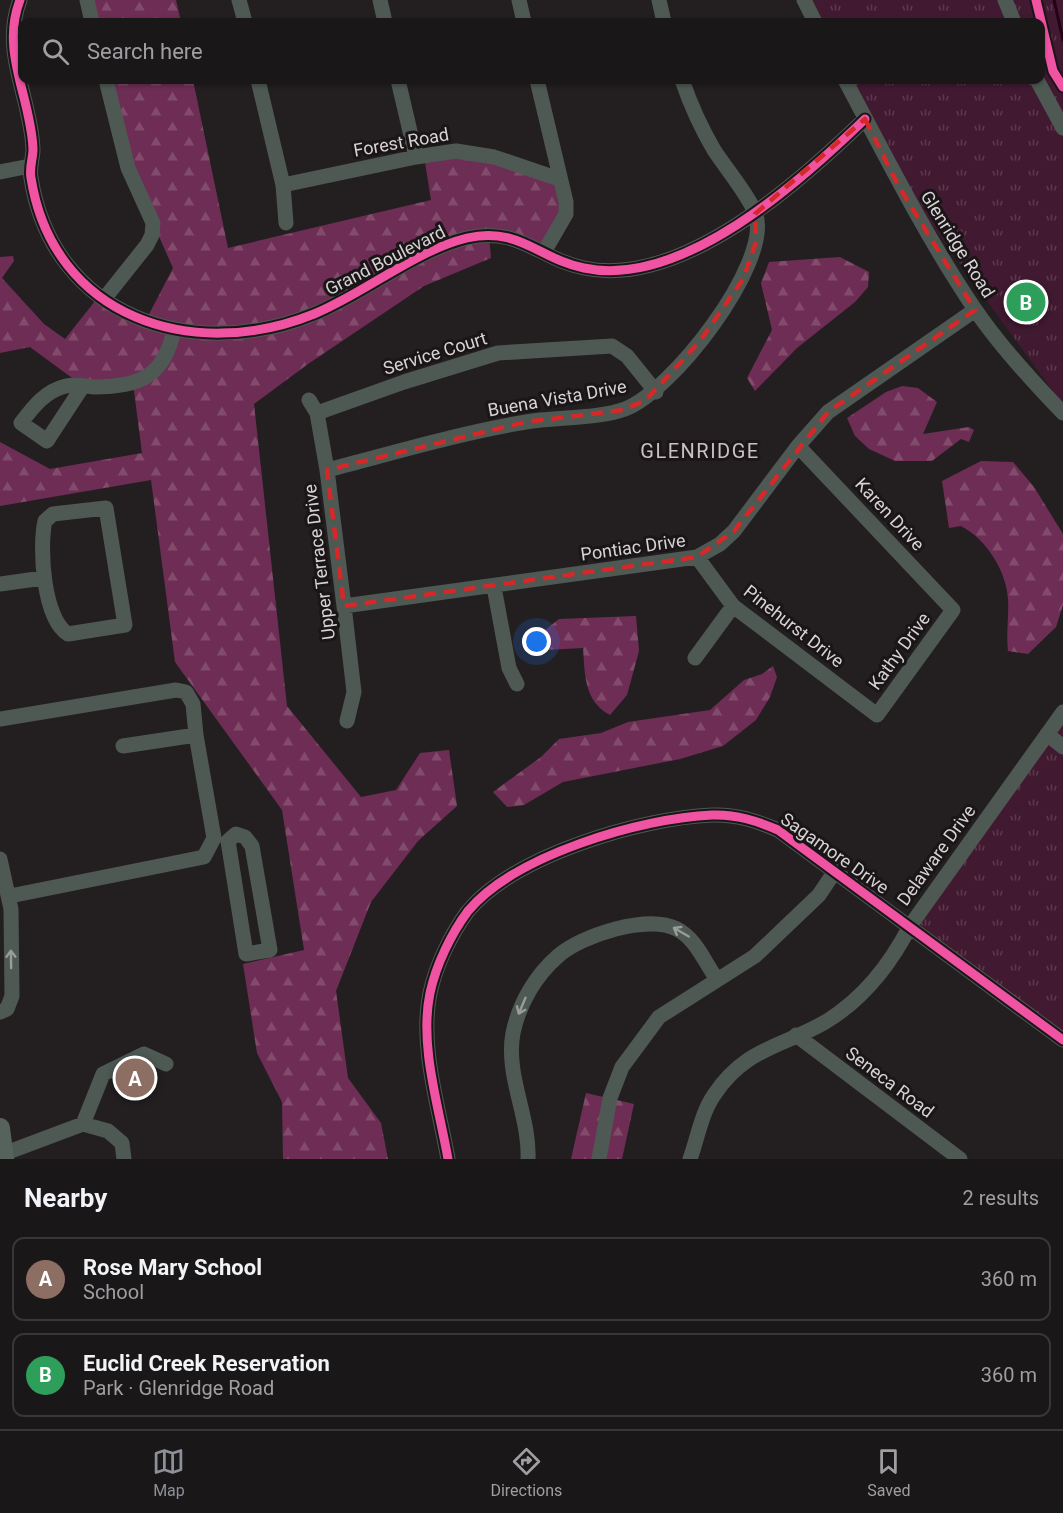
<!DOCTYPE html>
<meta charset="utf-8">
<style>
:root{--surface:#1a1719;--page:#232022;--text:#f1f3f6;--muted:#9f9fa2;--line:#383638;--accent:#8c9099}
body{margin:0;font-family:Roboto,sans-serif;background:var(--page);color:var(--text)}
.you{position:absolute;left:537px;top:642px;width:21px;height:21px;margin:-15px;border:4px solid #fff;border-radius:50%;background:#1a73e8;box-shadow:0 0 0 9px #1a73e833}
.badge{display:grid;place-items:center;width:39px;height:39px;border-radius:50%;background:var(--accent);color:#fff;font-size:20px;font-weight:700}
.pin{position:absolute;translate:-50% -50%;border:3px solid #fff;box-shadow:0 2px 6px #0006}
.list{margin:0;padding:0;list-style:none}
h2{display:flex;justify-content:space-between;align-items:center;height:78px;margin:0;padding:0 24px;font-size:26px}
h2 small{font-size:20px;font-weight:400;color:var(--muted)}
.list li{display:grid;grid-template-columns:39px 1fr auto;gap:18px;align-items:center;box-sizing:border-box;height:84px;margin:0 12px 12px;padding:0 12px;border:2px solid var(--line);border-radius:12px}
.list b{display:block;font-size:22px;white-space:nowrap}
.list p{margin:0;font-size:20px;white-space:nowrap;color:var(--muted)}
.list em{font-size:20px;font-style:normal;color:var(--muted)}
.icon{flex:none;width:33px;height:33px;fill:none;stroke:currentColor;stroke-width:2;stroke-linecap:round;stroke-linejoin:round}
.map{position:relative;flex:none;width:1063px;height:1159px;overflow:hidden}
.search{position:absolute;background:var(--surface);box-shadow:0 2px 4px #0004;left:18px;right:18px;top:18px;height:66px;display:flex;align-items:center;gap:15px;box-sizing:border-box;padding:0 21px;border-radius:12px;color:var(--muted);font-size:22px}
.sheet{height:270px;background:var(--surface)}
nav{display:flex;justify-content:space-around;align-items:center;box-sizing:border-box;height:84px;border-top:2px solid var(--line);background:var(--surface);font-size:16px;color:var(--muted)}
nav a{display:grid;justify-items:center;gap:3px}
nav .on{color:var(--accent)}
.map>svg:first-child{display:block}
.forest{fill:url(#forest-firs)}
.park{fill:url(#park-tufts)}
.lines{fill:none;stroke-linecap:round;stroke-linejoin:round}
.stream{stroke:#220316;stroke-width:3}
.minor{stroke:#4e5953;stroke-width:15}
.major{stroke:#55635c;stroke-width:20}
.cycleway-casing{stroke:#1a1517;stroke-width:13}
.cycleway{stroke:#f153a3;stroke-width:9}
.oneway{stroke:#999c9a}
.marked{fill:none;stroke:#d62828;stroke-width:4.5;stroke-dasharray:12 8;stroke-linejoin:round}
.labels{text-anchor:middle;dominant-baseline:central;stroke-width:6;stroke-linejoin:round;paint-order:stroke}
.street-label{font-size:18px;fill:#d7d2d4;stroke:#1a1517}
.neighbourhood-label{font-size:20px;letter-spacing:1.5px;fill:#c8c0c4;stroke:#1a1517}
</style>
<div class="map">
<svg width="1063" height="1159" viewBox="0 0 1063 1159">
<defs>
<pattern id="forest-firs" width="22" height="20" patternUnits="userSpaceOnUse" patternTransform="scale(1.5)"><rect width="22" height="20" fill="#6e2d54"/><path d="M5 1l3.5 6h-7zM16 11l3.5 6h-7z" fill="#824b6c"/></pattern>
<pattern id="park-tufts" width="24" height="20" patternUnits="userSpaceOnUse" patternTransform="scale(1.5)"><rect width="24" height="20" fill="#411a31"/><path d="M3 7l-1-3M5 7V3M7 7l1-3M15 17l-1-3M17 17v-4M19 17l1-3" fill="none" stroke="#5c3a4e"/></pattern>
</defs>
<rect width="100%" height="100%" fill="#231f21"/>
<path class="forest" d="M87 0H176L181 22H92Z
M106 80H193L228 248 431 200 424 156 456 151 559 179 566 202 544 252 489 236 491 258 424 286 308 364 254 404 287 706 361 797 396 790 420 753 449 750 457 806 418 841 371 902 336 991 348 1078 381 1123 388 1159H283L282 1102 257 1053 243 964 304 950 282 810 175 662 151 480 0 506V442L50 469 142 453 133 383 83 386 30 347 0 353V257L13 256 14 261 2 278 44 324 65 339 99 296 145 322 173 268 153 223Z
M840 257 869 272 868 287 855 302 797 348 755 391 747 378 772 330 761 283 769 262Z
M902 386 918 388 937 402 923 434 969 427 974 430 969 442 961 439 932 461H895L869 449 855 436 847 418 886 392Z
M981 461 1013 462 1034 487 1063 534V605L1056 627 1028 654 1008 651C1006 634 1009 617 1008 599 1006 570 986 539 961 526L949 528 942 481Z
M636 616 639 651 627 695 610 715C584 701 585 675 583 648L545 650 535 638 559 619Z
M773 666 777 677 770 697 756 720 723 746 680 759 563 782 524 805 507 807 493 792 541 757 559 739 601 733 628 722 710 710 744 680 762 674Z
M586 1093 634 1104 622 1159H571Z"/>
<path class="park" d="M812 0H1063V405L913 199 852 80H1040V22H823Z
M1063 712V1040L910 926Z"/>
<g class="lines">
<path class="stream" d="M1054 0 1063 40"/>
<path class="minor" d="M20 0C0 52 31 97 33 149 33 159 29 167 31 178 53 318 193 363 314 314 365 293 414 251 467 238 519 226 539 259 584 268 682 289 801 181 865 119
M87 0 92 22
M239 0 245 22
M380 0 385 22
M519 0 524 22
M659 0 664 22
M804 0 815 22
M1005 0 1014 22
M258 80 283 185 286 223
M398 80 416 157
M537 80 566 202V214L544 252
M845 80C886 157 925 235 974 308 999 345 1032 381 1063 413
M1037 80 1063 128
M0 172 30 166
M283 185 416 157 456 151 494 157 559 179
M104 299 147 245 152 235 153 223 128 168 106 80
M83 386 47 441 21 423C33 407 45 391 66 386 75 384 85 386 94 387 139 387 164 377 174 330
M309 400 317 413 327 470 344 606 354 692 347 721
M317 413 404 382 498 353 612 346 627 356 656 392
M327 470C393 453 459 433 526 422 555 417 598 419 625 409 670 393 771 265 756 215 750 197 725 167 714 150 701 128 690 103 682 80
M106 508 125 625 68 634C43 619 39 546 45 521L53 514Z
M697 557 733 606 877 715 953 610 798 446
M0 584 43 578
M494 587 509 668 517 684
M344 606 697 557 720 544 734 531 798 446 828 412 975 310
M695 658 733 606
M0 719 176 690 186 692 193 704 196 735
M1047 734 1063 747
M236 834 245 837 252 846 270 950 246 954 228 841Z
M0 859 11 909 12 996 7 1009 0 1012
M10 896 204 857 214 838 196 735 123 746
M796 1035 960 1159
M83 1124 108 1131 122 1143 124 1159
M3 1154 83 1124 103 1074 144 1054 166 1064
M448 1159C439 1107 419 1046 430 993 436 965 451 934 468 911 515 855 641 818 712 815 736 814 757 821 778 830L1063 1040
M528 1159C530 1117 505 1075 513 1033 519 1004 535 976 558 956 582 935 648 914 677 929 696 939 704 961 716 978
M599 1159 610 1098 622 1067 659 1017 755 956 819 895 835 871
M690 1159C698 1137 701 1114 714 1095 746 1047 783 1047 827 1021 864 998 890 965 910 926L1063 712"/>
<path class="major" d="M0 1128 4 1159"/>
<defs>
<path id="cycleway" d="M20 0C0 52 31 97 33 149 33 159 29 167 31 178 53 318 193 363 314 314 365 293 414 251 467 238 519 226 539 259 584 268 682 289 801 181 865 119
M1036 0 1053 71 1063 87
M448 1159C439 1107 419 1046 430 993 436 965 451 934 468 911 515 855 641 818 712 815 736 814 757 821 778 830L1063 1040"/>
</defs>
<use href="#cycleway" class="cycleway-casing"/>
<use href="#cycleway" class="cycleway"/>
</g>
<defs><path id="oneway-shaft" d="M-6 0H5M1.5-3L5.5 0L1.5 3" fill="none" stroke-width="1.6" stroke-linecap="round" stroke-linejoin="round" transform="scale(1.5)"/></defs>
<g class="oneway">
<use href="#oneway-shaft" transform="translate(681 932) rotate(-150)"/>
<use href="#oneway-shaft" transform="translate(11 959) rotate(-91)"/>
<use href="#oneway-shaft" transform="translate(522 1006) rotate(113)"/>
</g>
<path class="marked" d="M865 119 898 185 975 310 828 412 734 531 697 557 344 606 327 470 526 422 623 410 646 400 700 341 743 279 756 242 755 214Z"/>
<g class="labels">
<g class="street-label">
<text transform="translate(401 142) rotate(-10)">Forest Road</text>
<text transform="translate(958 244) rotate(58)">Glenridge Road</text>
<text transform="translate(385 260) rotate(-27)">Grand Boulevard</text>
<text transform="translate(435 353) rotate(-17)">Service Court</text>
<text transform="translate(557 398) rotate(-10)">Buena Vista Drive</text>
<text transform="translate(890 514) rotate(47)">Karen Drive</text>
<text transform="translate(633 547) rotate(-8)">Pontiac Drive</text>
<text transform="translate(319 562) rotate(-97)">Upper Terrace Drive</text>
<text transform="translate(794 626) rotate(38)">Pinehurst Drive</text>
<text transform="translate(899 651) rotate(-54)">Kathy Drive</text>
<text transform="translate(835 853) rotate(35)">Sagamore Drive</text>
<text transform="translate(936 855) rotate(-54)">Delaware Drive</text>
<text transform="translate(890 1082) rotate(37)">Seneca Road</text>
</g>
<g class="neighbourhood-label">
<text x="700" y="451">GLENRIDGE</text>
</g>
</g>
</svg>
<div class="you"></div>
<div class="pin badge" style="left:135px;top:1078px;background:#8d6e63">A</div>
<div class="pin badge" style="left:1026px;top:302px;background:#2e9e5b">B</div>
<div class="search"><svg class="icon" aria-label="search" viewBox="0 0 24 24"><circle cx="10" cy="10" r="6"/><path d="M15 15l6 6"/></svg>Search here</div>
</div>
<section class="sheet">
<h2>Nearby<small>2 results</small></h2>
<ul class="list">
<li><span class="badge" style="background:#8d6e63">A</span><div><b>Rose Mary School</b><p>School</p></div><em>360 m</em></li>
<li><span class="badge" style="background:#2e9e5b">B</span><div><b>Euclid Creek Reservation</b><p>Park · Glenridge Road</p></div><em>360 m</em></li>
</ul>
</section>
<nav>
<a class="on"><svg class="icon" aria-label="map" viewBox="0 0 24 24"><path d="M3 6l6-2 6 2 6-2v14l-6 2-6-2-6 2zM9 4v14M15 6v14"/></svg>Map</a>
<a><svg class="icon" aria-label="directions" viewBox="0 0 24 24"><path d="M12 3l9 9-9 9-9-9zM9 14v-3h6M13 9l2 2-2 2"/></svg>Directions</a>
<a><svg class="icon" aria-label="saved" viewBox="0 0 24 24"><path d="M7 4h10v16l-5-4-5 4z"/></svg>Saved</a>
</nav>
